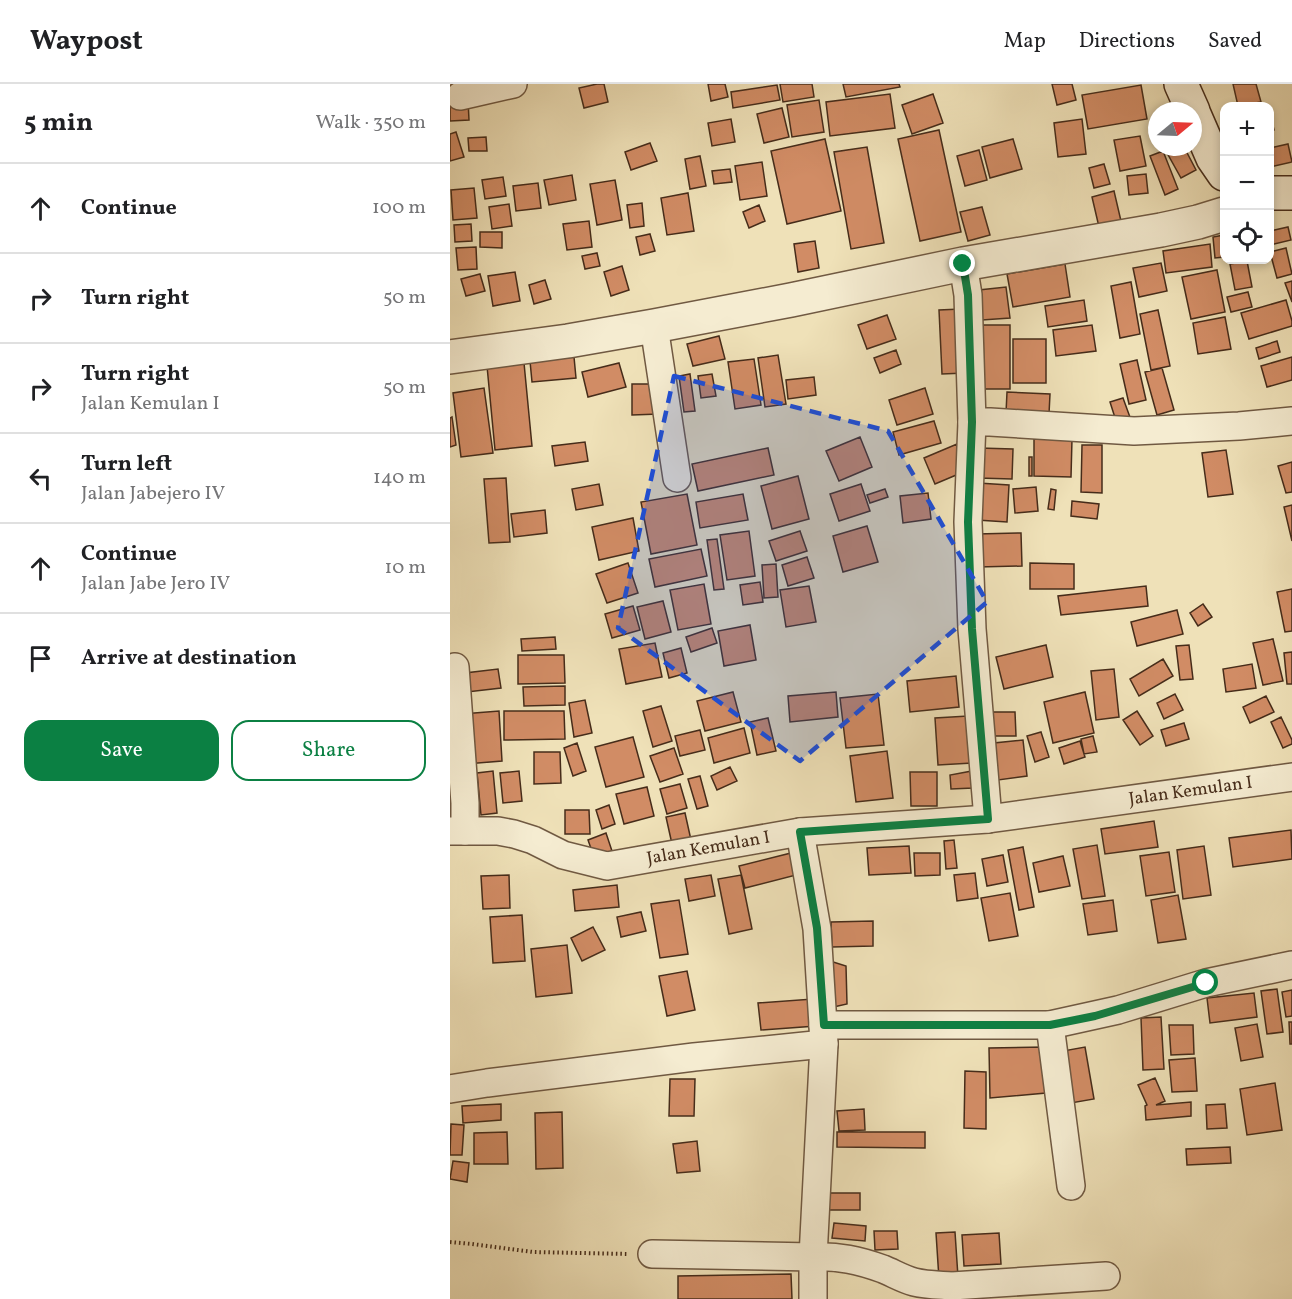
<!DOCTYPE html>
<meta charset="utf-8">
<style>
:root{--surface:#fff;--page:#f6f6f6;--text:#202124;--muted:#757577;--line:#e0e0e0;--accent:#0b8043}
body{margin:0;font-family:Vollkorn,serif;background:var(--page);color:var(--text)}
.controls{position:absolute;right:18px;top:18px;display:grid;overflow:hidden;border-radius:12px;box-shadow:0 3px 9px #0003}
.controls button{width:54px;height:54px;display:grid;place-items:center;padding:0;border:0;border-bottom:2px solid var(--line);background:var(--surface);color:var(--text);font:30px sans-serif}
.compass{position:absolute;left:698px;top:18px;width:54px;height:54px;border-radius:50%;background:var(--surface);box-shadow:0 3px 9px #0003;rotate:71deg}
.stop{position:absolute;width:18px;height:18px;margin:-14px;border:4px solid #0b8043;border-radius:50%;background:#fff}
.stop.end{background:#0b8043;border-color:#fff;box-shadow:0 2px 6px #0008}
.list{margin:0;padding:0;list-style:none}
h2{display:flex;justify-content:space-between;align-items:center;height:78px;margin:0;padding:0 24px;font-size:26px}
h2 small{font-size:20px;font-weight:400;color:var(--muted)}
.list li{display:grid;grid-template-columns:39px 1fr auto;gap:18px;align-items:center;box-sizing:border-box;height:90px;padding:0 24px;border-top:2px solid var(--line)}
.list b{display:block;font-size:22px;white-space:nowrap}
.list p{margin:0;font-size:20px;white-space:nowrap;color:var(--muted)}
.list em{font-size:20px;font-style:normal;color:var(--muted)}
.actions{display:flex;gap:12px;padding:18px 24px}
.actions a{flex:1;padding:14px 0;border:2px solid var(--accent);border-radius:18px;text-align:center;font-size:21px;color:var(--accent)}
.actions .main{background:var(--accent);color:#fff}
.icon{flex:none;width:33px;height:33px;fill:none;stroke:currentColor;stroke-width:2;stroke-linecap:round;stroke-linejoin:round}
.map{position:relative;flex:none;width:842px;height:1215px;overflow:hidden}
header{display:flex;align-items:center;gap:36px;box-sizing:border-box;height:84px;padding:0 30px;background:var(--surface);border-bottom:2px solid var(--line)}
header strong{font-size:28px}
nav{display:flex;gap:33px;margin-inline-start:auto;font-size:21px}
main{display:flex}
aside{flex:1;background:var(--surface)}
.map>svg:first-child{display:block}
.building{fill:#d18c65;stroke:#462c1a;stroke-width:1.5}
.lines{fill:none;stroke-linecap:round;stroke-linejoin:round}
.minor-casing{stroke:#705942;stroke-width:30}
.tertiary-casing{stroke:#705942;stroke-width:36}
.secondary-casing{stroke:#462c1a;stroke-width:36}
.path{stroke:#462c1a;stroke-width:4;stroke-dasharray:1.5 3;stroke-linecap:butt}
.minor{stroke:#f5ecd1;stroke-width:27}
.tertiary{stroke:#f5ecd1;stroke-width:33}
.secondary{stroke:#f5ecd1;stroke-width:33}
.route{stroke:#0b8043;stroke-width:8}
.marked{fill:#1d4ed8;fill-opacity:0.2;stroke:#1d4ed8;stroke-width:4.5;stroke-dasharray:12 8;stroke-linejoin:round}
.labels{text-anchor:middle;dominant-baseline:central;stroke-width:4.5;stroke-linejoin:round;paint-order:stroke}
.street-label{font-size:18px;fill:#462c1a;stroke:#f5ecd1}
</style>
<header>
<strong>Waypost</strong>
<nav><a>Map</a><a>Directions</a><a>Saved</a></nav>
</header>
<main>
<aside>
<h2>5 min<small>Walk · 350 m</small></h2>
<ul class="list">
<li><svg class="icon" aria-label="ahead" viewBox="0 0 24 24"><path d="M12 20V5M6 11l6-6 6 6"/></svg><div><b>Continue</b></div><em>100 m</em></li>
<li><svg class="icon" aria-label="right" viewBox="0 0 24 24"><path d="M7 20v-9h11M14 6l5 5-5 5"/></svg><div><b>Turn right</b></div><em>50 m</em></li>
<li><svg class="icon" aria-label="right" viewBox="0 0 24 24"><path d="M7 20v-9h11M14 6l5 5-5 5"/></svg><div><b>Turn right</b><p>Jalan Kemulan I</p></div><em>50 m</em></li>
<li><svg class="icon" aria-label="left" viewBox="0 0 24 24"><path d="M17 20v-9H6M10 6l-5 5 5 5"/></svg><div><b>Turn left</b><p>Jalan Jabejero IV</p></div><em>140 m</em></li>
<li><svg class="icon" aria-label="ahead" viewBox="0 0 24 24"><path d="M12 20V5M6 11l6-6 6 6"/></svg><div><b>Continue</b><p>Jalan Jabe Jero IV</p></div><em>10 m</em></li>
<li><svg class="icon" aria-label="arrive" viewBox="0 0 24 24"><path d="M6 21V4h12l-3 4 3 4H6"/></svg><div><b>Arrive at destination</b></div></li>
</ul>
<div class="actions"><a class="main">Save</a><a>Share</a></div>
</aside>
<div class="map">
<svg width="842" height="1215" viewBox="0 0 842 1215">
<rect width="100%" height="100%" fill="#efe1b8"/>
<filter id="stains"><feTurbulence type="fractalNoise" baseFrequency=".00333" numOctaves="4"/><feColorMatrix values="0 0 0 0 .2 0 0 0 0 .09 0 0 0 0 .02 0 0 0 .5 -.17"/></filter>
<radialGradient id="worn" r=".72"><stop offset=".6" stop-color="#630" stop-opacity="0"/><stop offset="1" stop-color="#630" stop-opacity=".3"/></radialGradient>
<path class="building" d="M147 0H154L158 18 134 24 129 4Z
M258 0H275L278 13 261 17Z
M330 0H362L364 13 333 18Z
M393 0H449L450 3 396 13Z
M602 0H622L626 16 607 21Z
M783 0H806L811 18 788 22Z
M327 1 330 16 283 24 281 8Z
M691 1 697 35 638 45 632 11Z
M440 10 445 44 380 52 376 18Z
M483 10 493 39 462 50 452 21Z
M18 16 19 36 0 37V17Z
M369 16 374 48 342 53 337 21Z
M332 24 339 53 314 59 307 30Z
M820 29 824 46 820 47Z
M281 35 285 58 262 62 258 39Z
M632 35 636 70 608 73 604 39Z
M489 46 511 148 470 157 448 55Z
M6 48 14 73 0 77V50Z
M690 52 696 82 670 87 664 56Z
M36 53 37 67H19L18 54Z
M375 55 391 127 337 140 321 67Z
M563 55 572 85 540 94 532 63Z
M200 59 207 77 181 86 175 68Z
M838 60 842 78 820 83V64Z
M417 63 434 159 401 165 384 68Z
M724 63H734L746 86 731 94 716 67Z
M529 66 537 96 515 102 507 72Z
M713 67 728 105 715 111 700 72Z
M250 72 256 102 240 105 235 75Z
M312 78 317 112 290 116 285 82Z
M654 80 660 100 644 104 639 84Z
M280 85 282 98 264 100 262 87Z
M696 90 698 109 679 111 677 92Z
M122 91 126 116 99 121 94 96Z
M53 93 56 112 35 115 32 96Z
M165 96 172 136 147 141 140 100Z
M88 99 91 124 66 127 63 102Z
M24 104 27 134 3 136 1 106Z
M664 107 671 137 649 143 642 113Z
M238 109 244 147 217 151 211 114Z
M192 119 194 142 180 144 177 121Z
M59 120 62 142 42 145 39 123Z
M309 121 315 137 299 144 293 128Z
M532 123 540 151 518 157 510 128Z
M139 137 142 163 117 166 113 140Z
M21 140 22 157 5 158 4 141Z
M838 143 841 156 820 161V147Z
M30 148H52V164L30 163Z
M200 150 205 167 190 171 186 153Z
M774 151V173L765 174 763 153Z
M365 157 369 184 348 188 344 160Z
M760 160 762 183 716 189 713 167Z
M26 163 27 185 8 186 6 164Z
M836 164 842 190 827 194 820 168Z
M147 169 150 182 135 185 132 172Z
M797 177 802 203 785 206 780 180Z
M711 179 717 207 689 213 683 184Z
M615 180 620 213 563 223 557 190Z
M172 182 179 206 161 212 154 188Z
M767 186 775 228 741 235 732 193Z
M65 188 70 217 43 222 38 192Z
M30 190 35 207 16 212 11 195Z
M95 196 101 215 84 220 79 201Z
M842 197V218L835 199Z
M681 198 690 250 670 254 661 202Z
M556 203 560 234 532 236 529 206Z
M798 208 802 223 781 228 777 213Z
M634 216 637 237 598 243 595 222Z
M836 216 842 237V242L799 255 791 229Z
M511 225 515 289 492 290 489 226Z
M708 226 720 282 701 286 690 230Z
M437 231 446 255 417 265 408 241Z
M775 233 781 265 748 270 743 239Z
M533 241H560V305H534Z
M642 241 646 267 606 272 603 246Z
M269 252 275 275 243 282 237 260Z
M563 255H596V299H563Z
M827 257 830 268 809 275 806 264Z
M446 266 451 280 430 289 424 274Z
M328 271 336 320 315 323 308 274Z
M124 273 126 294 82 298 80 277Z
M842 273V296L817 303 811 282Z
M304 275 311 321 285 325 278 278Z
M687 276 696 316 679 320 670 280Z
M74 279 82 362 45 366 37 282Z
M169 279 176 303 138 313 132 288Z
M712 284 724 326 707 331 695 288Z
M240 290 245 327 234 328 229 292Z
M262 290 266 312 251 314 248 292Z
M364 293 366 311 338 315 336 296Z
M182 300H207L209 330 182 331Z
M34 304 43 369 11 373 3 309Z
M475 304 483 330 447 341 439 316Z
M557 308 600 310 599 330 556 329Z
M673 314 681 336 667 340 660 318Z
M2 333 6 361 0 363V334Z
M484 337 491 359 449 371 443 348Z
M410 353 422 383 389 397 376 367Z
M584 355H622L621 393 584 392Z
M135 358 138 377 105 382 102 362Z
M507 360 518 386 485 400 474 374Z
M632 361H652V409L631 408Z
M318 364 324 391 248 407 242 380Z
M529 364 563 365 562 395 528 394Z
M776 366 783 410 758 413 752 369Z
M579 373H582V392H579Z
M842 378V408L836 409 828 382Z
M348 392 359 435 322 445 311 402Z
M56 394 60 458 39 459 34 395Z
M528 399 559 401 557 438 527 436Z
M149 400 153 421 126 426 122 405Z
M411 400 420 427 389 437 380 410Z
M586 403 588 427 565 429 563 405Z
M435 405 438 413 420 419 417 411Z
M601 405 606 406 604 426 598 425Z
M478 409 481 435 453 439 450 412Z
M237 410 247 461 201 470 191 418Z
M293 410 298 436 250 444 246 418Z
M622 417 649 420 647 435 621 432Z
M842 421V457L834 423Z
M95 426 97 449 64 453 61 430Z
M183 434 189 467 149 476 142 443Z
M417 442 428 478 393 488 383 452Z
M299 447 305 492 277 496 270 451Z
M350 447 357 467 326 477 319 457Z
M571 449 572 482 528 483 527 450Z
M267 455 274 505 264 506 257 456Z
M251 465 257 492 205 503 199 475Z
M357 473 364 494 338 502 332 481Z
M178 479 188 509 157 519 146 490Z
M580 479 624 480V505H580Z
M326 480 328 513 314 514 312 481Z
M310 498 313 518 293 521 290 501Z
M254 500 261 540 228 546 220 506Z
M359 502 366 538 336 543 330 506Z
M696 502 698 522 611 531 608 512Z
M842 505V547L835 548 827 508Z
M213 517 221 548 195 555 187 523Z
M753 520 762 533 748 542 740 529Z
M183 522 190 546 162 554 155 530Z
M727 526 733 550 687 562 681 538Z
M300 541 306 576 274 582 268 547Z
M262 544 267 559 241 568 236 553Z
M105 553 106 565 72 567 71 555Z
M823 555 833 597 813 601 803 559Z
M205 559 212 593 176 600 169 565Z
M596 561 603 593 554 605 546 573Z
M739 561 743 595 730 596 726 562Z
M231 564 237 589 219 594 213 569Z
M842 568V600H837L834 569Z
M68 571H114L115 599 68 600Z
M713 575 723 592 689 612 680 595Z
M802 580 806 604 776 608 773 585Z
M48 585 51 604 17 608 15 589Z
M664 585 669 633 646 636 641 587Z
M506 592 509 623 460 628 457 597Z
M115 602V621L74 622 73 603Z
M283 608 291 638 255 647 247 617Z
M386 608 388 633 340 638 338 612Z
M635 608 644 649 603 659 594 618Z
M428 610 434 661 396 664 390 614Z
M725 610 733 626 714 635 707 619Z
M816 612 824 628 800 639 793 623Z
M135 616 142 649 124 653 119 619Z
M211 622 222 657 203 663 193 627Z
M49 627 52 677 16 680 12 630Z
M54 627H114L115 655 54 656Z
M687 627 703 652 690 661 673 636Z
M543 628H565L566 652H543Z
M518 632 522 679 488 681 485 634Z
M831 633 842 656V660L833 664 821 638Z
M318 634 326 667 307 671 300 638Z
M734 639 739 655 716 662 711 646Z
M294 644 300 669 264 679 258 654Z
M250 646 255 666 230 672 225 652Z
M591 648 599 673 585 678 577 652Z
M643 652 647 668 634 670 631 655Z
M183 653 194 693 156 703 145 663Z
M573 656 577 692 548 696 544 659Z
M630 657 635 673 614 680 609 664Z
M127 659 136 687 123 692 114 664Z
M224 664 233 690 210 698 200 672Z
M437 667 443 714 406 718 400 672Z
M84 668H110L111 699 84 700Z
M280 683 287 697 267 706 261 692Z
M43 687 47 729 31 731 27 689Z
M69 687 72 717 53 719 50 689Z
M522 687 523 704 501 705 500 691Z
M460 688H487V722H461Z
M250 692 258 722 247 725 238 695Z
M230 700 237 724 217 730 210 705Z
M197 703 204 732 174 740 166 710Z
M159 721 165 740 152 745 146 726Z
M115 726H139L140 750H115Z
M235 729 241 756 222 760 216 733Z
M704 737 708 763 655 770 651 745Z
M841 746 842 775 783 783 779 754Z
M156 749 162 767 144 773 138 756Z
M504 756 507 784 496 785 494 757Z
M647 761 655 812 632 815 623 765Z
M459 762 461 789 419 791 417 764Z
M754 762 761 811 733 815 727 766Z
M573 763 584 823 569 826 558 766Z
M345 768 350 790 295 804 289 782Z
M719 768 725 808 696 812 690 772Z
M464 769H490V791L465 792Z
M553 771 558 798 537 802 532 775Z
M613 772 620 802 589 808 583 779Z
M525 789 528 814 507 817 504 791Z
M59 791 60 824 33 825 31 792Z
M261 791 265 812 239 817 235 795Z
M291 791 302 845 279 850 268 795Z
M167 801 169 823 125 827 123 806Z
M560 809 568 852 539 857 531 814Z
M728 811 736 855 708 859 701 816Z
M229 816 238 870 210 874 201 820Z
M663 816 667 847 638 851 633 820Z
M191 828 196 847 171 853 167 833Z
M72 831 75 877 43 879 40 833Z
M423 837V862L382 863 381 838Z
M143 843 155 866 132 877 121 854Z
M117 861 122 909 86 913 81 865Z
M380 877 396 882 397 920 379 924Z
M237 887 245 926 217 932 209 892Z
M827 905 833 948 817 950 811 907Z
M842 906V932L836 933 832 908Z
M804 909 807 933 760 939 757 914Z
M363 915 366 942 311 946 308 919Z
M711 933 714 985 693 986 691 934Z
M839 938H842V960H840Z
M807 940 813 973 791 977 785 944Z
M719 941H743L744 970 721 971Z
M595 963 596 1009 540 1014 539 964Z
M635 963 644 1015 621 1019 613 967Z
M745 974 747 1007 722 1008 719 976Z
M515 987 536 988V1045L514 1044Z
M705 994 715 1017 706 1021 741 1018V1032L696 1036 695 1022 697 1021 688 1001Z
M220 995H245L244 1032H219Z
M825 999 832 1046 797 1051 790 1005Z
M51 1020V1036L13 1039 12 1022Z
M775 1020 777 1044 757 1045 756 1021Z
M414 1025 415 1046 389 1047 387 1027Z
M112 1028 113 1084 86 1085 85 1029Z
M1 1040 14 1041 12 1071H0Z
M57 1048 58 1080H24V1049Z
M387 1048H475V1064L387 1063Z
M247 1057 250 1087 227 1089 223 1060Z
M780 1063 781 1079 737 1081 736 1065Z
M3 1077 19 1079 17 1098 0 1095Z
M377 1109H410V1126H378Z
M384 1139 416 1142 415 1157 382 1154Z
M424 1147H447L448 1165 425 1166Z
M505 1148 508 1193 489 1195 486 1149Z
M549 1149 551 1180 514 1182 512 1151Z
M341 1190 342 1215H228V1192Z"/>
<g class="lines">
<defs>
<g id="minor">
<path d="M10 12 63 0"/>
<path d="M513 180 518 211 522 338 518 438 522 545 538 735"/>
<path d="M204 242 227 394"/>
<path d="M522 338H540L684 347 789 342 842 337"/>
<path d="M5 583 15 719V747"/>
<path id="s1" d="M0 747H48L64 750 83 756 113 771 157 782 350 748 538 735 842 693"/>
<path d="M350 748 367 845 373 941H600L668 926 756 899 842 881"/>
<path d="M600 941 621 1102"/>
<path d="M0 1005 37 999 244 973 374 960"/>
<path d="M202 1170 363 1173C389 1172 408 1176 433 1185 443 1189 453 1195 464 1198 476 1201 489 1201 502 1202L656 1192"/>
<path d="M363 1215V1173L374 960 373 942"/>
</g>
<path id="tertiary" d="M0 273 118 257 204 242 341 216 513 180 711 146 748 138 774 130"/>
<path id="secondary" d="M731 0 743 27
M743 28 763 74 774 90
M820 109H842"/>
</defs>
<use href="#minor" class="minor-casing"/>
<use href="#tertiary" class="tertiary-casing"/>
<use href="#secondary" class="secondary-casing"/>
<path class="path" d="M0 1158 22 1160 83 1168 179 1170"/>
<use href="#minor" class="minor"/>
<use href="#tertiary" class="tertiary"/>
<use href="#secondary" class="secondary"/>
</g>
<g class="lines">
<path class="route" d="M513 180 518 211 522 338 518 438 522 545 538 735 350 748 367 844 374 941H600L645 932 756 899"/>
</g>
<path class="marked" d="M224 292 438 347 537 518 350 677 168 544Z"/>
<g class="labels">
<g class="street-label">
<text stroke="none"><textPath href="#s1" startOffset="752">Jalan Kemulan I</textPath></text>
<text stroke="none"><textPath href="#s1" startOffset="266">Jalan Kemulan I</textPath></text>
</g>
</g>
<rect width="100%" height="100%" filter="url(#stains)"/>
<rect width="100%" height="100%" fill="url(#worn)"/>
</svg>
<div class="controls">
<button>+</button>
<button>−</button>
<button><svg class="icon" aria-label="locate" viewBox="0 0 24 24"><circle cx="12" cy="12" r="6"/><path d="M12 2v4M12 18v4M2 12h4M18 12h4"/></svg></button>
</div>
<svg class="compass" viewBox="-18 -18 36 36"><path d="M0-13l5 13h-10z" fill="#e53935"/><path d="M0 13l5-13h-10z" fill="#757577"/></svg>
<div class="stop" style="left:756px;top:899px"></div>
<div class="stop end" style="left:513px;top:180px"></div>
</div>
</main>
